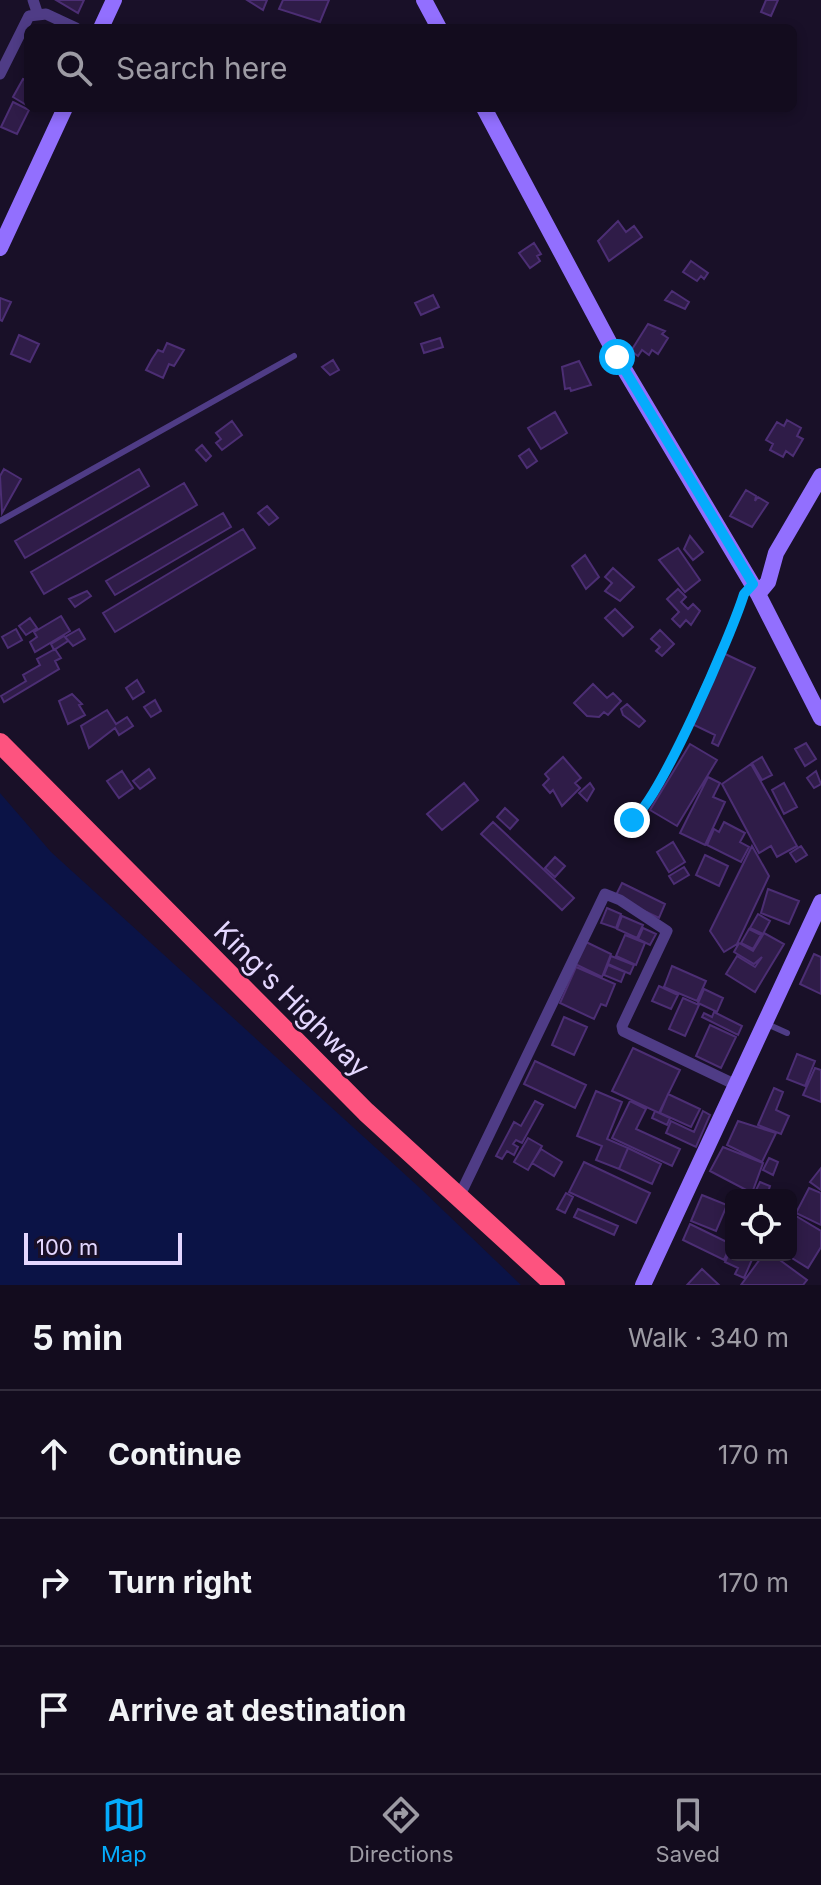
<!DOCTYPE html>
<meta charset="utf-8">
<style>
:root{--surface:#130c1e;--page:#201a2b;--text:#f1f3f6;--muted:#9d9ba4;--line:#322c3c;--accent:#05acfc}
body{margin:0;font-family:Inter,sans-serif;background:var(--page);color:var(--text)}
.controls{position:absolute;right:24px;bottom:24px;display:grid;overflow:hidden;border-radius:12px;box-shadow:0 4px 12px #0003}
.controls button{width:72px;height:72px;display:grid;place-items:center;padding:0;border:0;border-bottom:2px solid var(--line);background:var(--surface);color:var(--text);font:40px sans-serif}
.scale{position:absolute;left:24px;bottom:20px;width:158px;box-sizing:border-box;padding-left:8px;border:4px solid #e4d7ff;border-top:0;font-size:22px;line-height:28px;white-space:nowrap;color:#e4d7ff;-webkit-text-stroke:6px #191028;paint-order:stroke}
.stop{position:absolute;width:24px;height:24px;margin:-18px;border:6px solid #05acfc;border-radius:50%;background:#fff}
.stop.end{background:#05acfc;border-color:#fff;box-shadow:0 2px 8px #0008}
.list{margin:0;padding:0;list-style:none}
h2{display:flex;justify-content:space-between;align-items:center;height:104px;margin:0;padding:0 32px;font-size:34px}
h2 small{font-size:26px;font-weight:400;color:var(--muted)}
.list li{display:grid;grid-template-columns:52px 1fr auto;gap:24px;align-items:center;box-sizing:border-box;height:128px;padding:0 32px;border-top:2px solid var(--line)}
.list b{display:block;font-size:30px;white-space:nowrap}
.list em{font-size:26px;font-style:normal;color:var(--muted)}
.icon{flex:none;width:44px;height:44px;fill:none;stroke:currentColor;stroke-width:2;stroke-linecap:round;stroke-linejoin:round}
.map{position:relative;flex:none;width:821px;height:1285px;overflow:hidden}
.search{position:absolute;background:var(--surface);box-shadow:0 4px 12px #0003;left:24px;right:24px;top:24px;height:88px;display:flex;align-items:center;gap:20px;box-sizing:border-box;padding:0 28px;border-radius:12px;color:var(--muted);font-size:30px}
.sheet{height:488px;background:var(--surface)}
nav{display:flex;justify-content:space-around;align-items:center;box-sizing:border-box;height:112px;border-top:2px solid var(--line);background:var(--surface);font-size:22px;color:var(--muted)}
nav a{display:grid;justify-items:center;gap:4px}
nav .on{color:var(--accent)}
.map>svg:first-child{display:block}
.water{fill:#0b1346}
.building{fill:#2f1c48;stroke:#4c2e74;stroke-width:2}
.lines{fill:none;stroke-linecap:round;stroke-linejoin:round}
.lane{stroke:#4f3c86;stroke-width:6}
.street{stroke:#4f3c86;stroke-width:11}
.secondary{stroke:#926ffe;stroke-width:16}
.highway{stroke:#fd537f;stroke-width:20}
.route{stroke:#05acfc;stroke-width:10}
.labels{text-anchor:middle;dominant-baseline:central;stroke-width:6;stroke-linejoin:round;paint-order:stroke}
.street-label{font-size:28px;fill:#e4d7ff;stroke:#191028}
</style>
<div class="map">
<svg width="821" height="1285" viewBox="0 0 821 1285">
<rect width="100%" height="100%" fill="#191028"/>
<path class="water" d="M0 793 51 852 421 1189 521 1285H0Z"/>
<path class="building" d="M56 0H84L78 13Z
M247 0H267L263 10Z
M283 0H329L320 22 279 9Z
M766 0H778L771 16 761 12Z
M23 79 28 81V106L13 97Z
M13 102 29 110 17 134 1 127Z
M618 221 626 232 634 226 642 237 609 261 598 241Z
M534 243 541 254 537 256 540 261 530 268 519 253Z
M691 261 708 273 704 279 701 276 697 281 683 272Z
M672 291 689 302 685 309 665 300Z
M433 295 439 307 421 315 415 303Z
M0 298 11 302 2 321 0 320Z
M648 324 665 331 662 334 668 338 658 354 652 350 649 355 642 350 638 356 631 351Z
M19 335 39 344 30 362 11 354Z
M440 338 443 347 424 353 421 344Z
M167 343 184 350 174 366 169 364 163 378 146 370 152 359 158 350 163 352Z
M333 360 339 370 330 375 322 367Z
M579 361 591 385 571 391 570 388 565 389 562 367Z
M555 412 567 433 541 449 528 428Z
M787 420 801 428 797 436 803 439 793 456 786 451 783 457 770 450 773 444 766 440 777 422 784 426Z
M232 421 242 435 222 450 216 443 221 439 216 433Z
M202 445 211 456 206 461 196 450Z
M529 449 537 461 527 468 519 456Z
M4 469 21 479 2 513 0 476Z
M139 469 149 486 25 558 15 541Z
M184 483 197 505 44 594 31 572Z
M746 490 756 496 755 501 758 497 768 503 752 527 730 516Z
M267 506 278 518 269 525 258 513Z
M223 513 231 527 115 595 106 581Z
M243 529 255 548 115 632 103 613Z
M690 536 703 552 693 560 684 549Z
M678 548 700 580 685 592 659 560Z
M585 555 599 577 586 589 572 566Z
M613 568 634 587 620 601 605 591 612 583 605 577Z
M678 589 686 597 681 602 688 609 693 604 700 611 691 625 686 620 680 627 672 619 679 612 667 599Z
M87 591 91 596 75 607 69 599Z
M615 609 633 627 623 636 605 618Z
M61 616 70 631 35 652 30 642 37 637 34 632Z
M30 618 37 628 26 635 19 626Z
M16 629 22 640 8 648 2 637Z
M79 629 85 639 73 646 65 637Z
M660 630 674 644 662 656 656 651 660 647 651 639Z
M64 636 68 641 54 650 51 644Z
M55 649 61 658 55 661 59 669 4 702 1 696 26 681 23 675 40 665 37 659Z
M723 653 755 668 718 746 712 743 715 735 690 723Z
M137 680 144 692 133 699 126 688Z
M593 684 607 698 613 693 621 701 608 715 604 712 599 717 587 716 574 703Z
M72 694 82 704 79 705 85 715 68 724 59 701Z
M155 700 161 711 151 717 144 707Z
M627 704 645 721 639 727 623 715 621 709Z
M107 710 116 724 127 717 133 726 119 735 115 728 89 748 81 726Z
M806 743 816 759 805 766 795 749Z
M690 744 717 760 677 826 650 810Z
M563 757 581 778 575 783 580 788 562 806 553 790 550 793 543 785 549 779 545 774Z
M762 757 772 775 762 780 752 763Z
M751 764 797 846 777 857 771 846 759 853 722 784Z
M149 769 155 778 140 789 133 781Z
M122 771 133 788 119 798 107 781Z
M816 771 821 784 814 788 807 778Z
M708 777 720 783 713 797 725 802 705 845 680 833Z
M464 783 478 800 442 830 427 814Z
M590 783 594 789 587 801 579 793Z
M784 783 797 807 784 814 772 790Z
M505 808 518 820 510 829 497 817Z
M493 822 574 898 562 910 481 834Z
M724 822 745 833 740 842 749 847 741 862 707 845 714 829 719 832Z
M673 842 685 862 669 872 657 852Z
M752 846 769 876 737 944 724 952 710 931Z
M801 846 807 855 796 862 790 853Z
M705 855 728 866 719 886 696 875Z
M555 857 565 866 555 877 545 868Z
M684 867 689 875 674 884 669 876Z
M622 883 665 904 659 918 615 897Z
M768 889 799 901 789 924 761 913Z
M607 908 621 914 616 928 601 923Z
M758 914 770 921 763 934 750 928Z
M622 916 643 925 637 938 617 929Z
M643 928 656 934 650 945 638 939Z
M749 929 761 935 753 949 741 943Z
M764 933 784 944 755 992 726 974 737 956 755 967 762 957 754 964 734 952 739 943 753 951Z
M625 935 645 943 636 965 616 956Z
M584 941 611 954 602 977 573 963Z
M814 954 821 957V994L800 984Z
M611 956 634 965 630 974 608 964Z
M608 965 625 972 621 982 604 975Z
M672 966 706 981 697 1001 664 987Z
M576 967 615 984 606 1006 601 1004 594 1019 560 1003Z
M659 986 678 995 671 1009 652 1001Z
M704 989 723 998 717 1012 698 1003Z
M683 998 699 1005 685 1036 669 1029Z
M714 1012 742 1026 738 1035 702 1017 704 1013 712 1017Z
M564 1017 587 1027 574 1055 552 1045Z
M710 1025 736 1037 721 1068 696 1056Z
M633 1048 680 1070 659 1113 612 1091Z
M797 1054 815 1061 805 1086 787 1079Z
M535 1061 586 1085 575 1108 524 1084Z
M815 1068 821 1070V1102L803 1095Z
M774 1088 783 1092 776 1110 789 1116 781 1134 758 1125Z
M596 1091 622 1102 607 1139 628 1148 619 1169 596 1160 602 1146 577 1136Z
M668 1094 700 1109 691 1127 660 1113Z
M535 1101 543 1105 522 1143 516 1140 513 1144 518 1147 514 1155 507 1151 502 1159 496 1156 514 1122 521 1126Z
M630 1101 646 1109 636 1129 680 1149 672 1166 612 1138Z
M655 1111 670 1118 667 1125 652 1118Z
M703 1111 710 1115 696 1147 666 1133 671 1121 694 1132Z
M738 1121 776 1133 762 1162 727 1145Z
M528 1138 542 1146 528 1170 514 1162Z
M723 1147 763 1163 752 1193 710 1171Z
M628 1148 661 1164 652 1184 619 1169Z
M541 1149 562 1162 554 1176 532 1163Z
M769 1158 778 1162 773 1175 763 1170Z
M584 1162 650 1193 636 1223 569 1192Z
M821 1168V1190L810 1182Z
M760 1182 770 1186 767 1195 756 1190Z
M809 1188 821 1193V1225L796 1213Z
M566 1193 573 1197 565 1213 557 1209Z
M702 1195 727 1205 716 1231 691 1221Z
M578 1209 618 1226 614 1235 574 1217Z
M791 1213 821 1231V1247L808 1268 787 1255H791Z
M690 1224 731 1244 724 1260 683 1240Z
M731 1249V1255H754L744 1278 735 1274 738 1268 725 1262Z
M763 1255H773L807 1280 803 1285H741Z
M702 1269 719 1285H687Z"/>
<g class="lines">
<path class="lane" d="M0 521 294 356
M627 822 646 806 679 745 749 587
M767 1024 787 1033"/>
<path class="street" d="M33 0 37 12
M0 74 29 16 46 14 76 28
M459 1197 605 894 620 900 667 931 622 1026 623 1031 734 1084"/>
<path class="secondary" d="M424 0 439 28
M101 28 114 0
M484 108 617 357 758 594
M0 248 65 108
M821 476 776 553 768 582 758 594 821 718
M643 1285 821 902"/>
<path class="highway" d="M0 743 366 1112 555 1285"/>
</g>
<g class="lines">
<path class="route" d="M617 357 753 584 744 594C732 633 660 800 632 820"/>
</g>
<g class="labels">
<g class="street-label">
<text transform="translate(292 999) rotate(45)">King's Highway</text>
</g>
</g>
</svg>
<div class="controls">
<button><svg class="icon" aria-label="locate" viewBox="0 0 24 24"><circle cx="12" cy="12" r="6"/><path d="M12 2v4M12 18v4M2 12h4M18 12h4"/></svg></button>
</div>
<div class="scale">100 m</div>
<div class="stop" style="left:617px;top:357px"></div>
<div class="stop end" style="left:632px;top:820px"></div>
<div class="search"><svg class="icon" aria-label="search" viewBox="0 0 24 24"><circle cx="10" cy="10" r="6"/><path d="M15 15l6 6"/></svg>Search here</div>
</div>
<section class="sheet">
<h2>5 min<small>Walk · 340 m</small></h2>
<ul class="list">
<li><svg class="icon" aria-label="ahead" viewBox="0 0 24 24"><path d="M12 20V5M6 11l6-6 6 6"/></svg><div><b>Continue</b></div><em>170 m</em></li>
<li><svg class="icon" aria-label="right" viewBox="0 0 24 24"><path d="M7 20v-9h11M14 6l5 5-5 5"/></svg><div><b>Turn right</b></div><em>170 m</em></li>
<li><svg class="icon" aria-label="arrive" viewBox="0 0 24 24"><path d="M6 21V4h12l-3 4 3 4H6"/></svg><div><b>Arrive at destination</b></div></li>
</ul>
</section>
<nav>
<a class="on"><svg class="icon" aria-label="map" viewBox="0 0 24 24"><path d="M3 6l6-2 6 2 6-2v14l-6 2-6-2-6 2zM9 4v14M15 6v14"/></svg>Map</a>
<a><svg class="icon" aria-label="directions" viewBox="0 0 24 24"><path d="M12 3l9 9-9 9-9-9zM9 14v-3h6M13 9l2 2-2 2"/></svg>Directions</a>
<a><svg class="icon" aria-label="saved" viewBox="0 0 24 24"><path d="M7 4h10v16l-5-4-5 4z"/></svg>Saved</a>
</nav>
